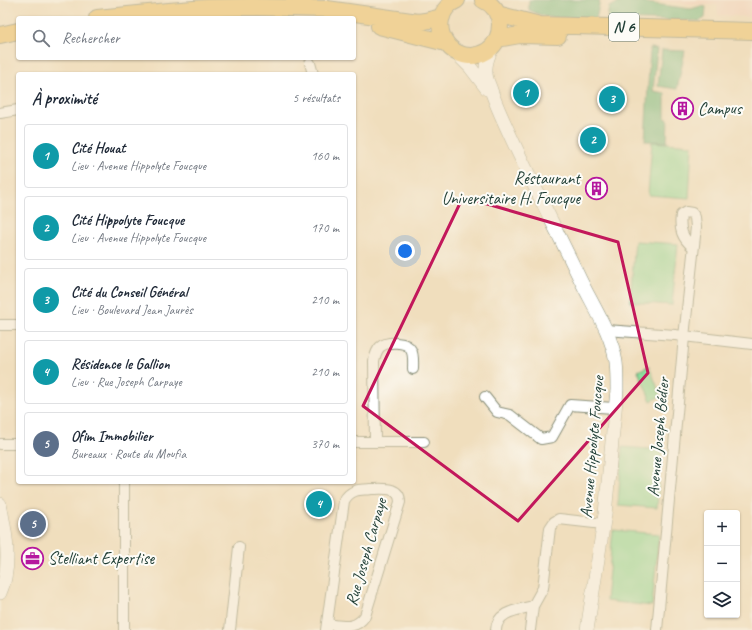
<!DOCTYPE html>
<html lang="fr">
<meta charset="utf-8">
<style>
:root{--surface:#fff;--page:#f6f6f7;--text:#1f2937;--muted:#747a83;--line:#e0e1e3;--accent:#7c3aed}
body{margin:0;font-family:Caveat,sans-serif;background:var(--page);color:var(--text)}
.controls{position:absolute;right:12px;bottom:12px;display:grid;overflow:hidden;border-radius:4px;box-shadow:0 1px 3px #0004}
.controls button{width:36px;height:36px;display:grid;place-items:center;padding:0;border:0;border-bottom:1px solid var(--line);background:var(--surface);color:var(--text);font:20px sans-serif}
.you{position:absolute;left:405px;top:251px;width:14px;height:14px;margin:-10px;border:3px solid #fff;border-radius:50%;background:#1a73e8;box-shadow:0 0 0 6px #1a73e833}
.badge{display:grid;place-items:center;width:26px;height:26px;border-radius:50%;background:var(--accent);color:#fff;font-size:13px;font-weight:700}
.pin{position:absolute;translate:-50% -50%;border:2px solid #fff;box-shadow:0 1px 4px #0006}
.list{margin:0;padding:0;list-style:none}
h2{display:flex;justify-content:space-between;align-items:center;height:52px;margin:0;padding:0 16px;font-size:17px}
h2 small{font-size:13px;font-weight:400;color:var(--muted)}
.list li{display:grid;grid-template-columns:26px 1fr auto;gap:12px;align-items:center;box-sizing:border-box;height:64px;margin:0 8px 8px;padding:0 8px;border:1px solid var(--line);border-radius:4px}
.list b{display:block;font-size:15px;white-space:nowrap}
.list p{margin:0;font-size:13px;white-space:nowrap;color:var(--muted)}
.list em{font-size:13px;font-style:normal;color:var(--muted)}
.icon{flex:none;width:22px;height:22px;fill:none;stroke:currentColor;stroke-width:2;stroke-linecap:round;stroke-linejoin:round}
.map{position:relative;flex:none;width:752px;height:630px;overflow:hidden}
.search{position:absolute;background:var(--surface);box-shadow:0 1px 3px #0004;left:16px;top:16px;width:340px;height:44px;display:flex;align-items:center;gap:10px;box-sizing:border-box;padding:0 14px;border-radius:4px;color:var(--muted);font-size:15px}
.panel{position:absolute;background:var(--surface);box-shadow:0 1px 3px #0004;left:16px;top:72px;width:340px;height:412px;border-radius:4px}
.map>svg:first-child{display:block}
.built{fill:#f4d3c1}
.green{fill:#8edd9c;stroke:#568d68}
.forest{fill:#72bc84;stroke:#487c5c}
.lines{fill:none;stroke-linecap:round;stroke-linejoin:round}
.minor-casing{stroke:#888e78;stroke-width:12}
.tertiary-casing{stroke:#888e78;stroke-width:14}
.primary-casing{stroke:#888e78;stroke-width:18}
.minor{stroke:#fff;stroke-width:10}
.tertiary{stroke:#fff;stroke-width:13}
.primary{stroke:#efc469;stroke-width:16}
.marked{fill:none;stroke:#c2185b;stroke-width:3;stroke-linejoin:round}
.labels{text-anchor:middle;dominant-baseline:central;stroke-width:4;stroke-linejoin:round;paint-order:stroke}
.shield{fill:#fdfcf7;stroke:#62766e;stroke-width:1}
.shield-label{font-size:16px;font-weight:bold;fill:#1f3d34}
.poi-label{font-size:17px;fill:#1f3d34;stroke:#fdfcf7;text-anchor:start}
.street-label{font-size:17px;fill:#1f3d34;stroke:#fdfcf7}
</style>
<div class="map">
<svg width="752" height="630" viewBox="0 0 752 630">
<rect width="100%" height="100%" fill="#fdfcf7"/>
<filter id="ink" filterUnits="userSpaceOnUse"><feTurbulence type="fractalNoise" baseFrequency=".025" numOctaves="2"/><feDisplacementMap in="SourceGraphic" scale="8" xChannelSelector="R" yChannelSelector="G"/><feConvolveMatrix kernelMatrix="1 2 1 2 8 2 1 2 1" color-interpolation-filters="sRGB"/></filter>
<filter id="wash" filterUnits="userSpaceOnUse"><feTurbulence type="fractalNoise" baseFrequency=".012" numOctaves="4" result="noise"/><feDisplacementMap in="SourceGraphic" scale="16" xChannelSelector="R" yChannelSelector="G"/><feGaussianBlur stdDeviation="0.9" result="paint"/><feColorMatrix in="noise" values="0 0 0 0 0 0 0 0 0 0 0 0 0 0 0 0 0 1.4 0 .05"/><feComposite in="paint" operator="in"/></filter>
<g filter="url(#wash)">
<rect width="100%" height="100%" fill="#f0debd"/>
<path class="built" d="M654 0H752V17L718 15V5H695Z"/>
<path class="green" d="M652 142 692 145 689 198 648 195Z
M635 241 678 244 672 305 630 302Z
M649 366 661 396 651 401 638 371Z
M622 447 662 450 657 508 618 505Z
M613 530 659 534 652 606 606 601Z"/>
<path class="forest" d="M529 0H600L596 19 546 17 529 10Z
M625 0 691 9 701 6 706 7 705 18 700 21 607 19 609 7Z
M650 48 657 49 653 91 665 93V119H668L667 142 645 141Z
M662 50 685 51 677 89 658 86Z"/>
</g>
<g filter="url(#ink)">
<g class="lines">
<defs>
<path id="minor" d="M310 63 313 74
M0 113 18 110
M0 325H18
M606 330 675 335 752 344
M485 397 497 412 510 415 541 439 552 437 570 405 614 408
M354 442H424
M375 442 374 361C375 356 376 351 380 347 387 341 407 341 411 350 414 355 413 363 413 369
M0 444H18
M124 630V482
M230 630 239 547
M326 630 344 501C346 497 350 493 355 491 360 489 366 490 371 489 383 489 400 486 400 502L365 616C355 630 344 626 327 624
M496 630C497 611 518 610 533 606
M530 630 533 606 543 588 550 528 554 522 559 519 603 524
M657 630 684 337 696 227 695 217 692 213 686 212 681 215C679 229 682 238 693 247"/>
<path id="tertiary" d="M493 46C489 55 485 63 486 73 486 79 489 84 491 90 496 105 503 120 510 135 532 183 557 231 580 279 593 306 611 332 616 362 617 371 617 380 617 390L605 514 587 630
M454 51 470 67 487 89
M0 504C5 528 10 554 5 578 4 583 2 588 0 593"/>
<path id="primary" d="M457 0C454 2 451 3 449 5 425 29 455 70 487 51 496 45 500 35 500 24 500 14 493 4 483 0
M497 14 540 25 752 31
M97 18 169 11 206 8 252 7 327 9 418 22 425 21 442 17
M379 26 446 43
M0 35 18 31
M497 39 520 35 558 36"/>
</defs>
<use href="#minor" class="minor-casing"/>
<use href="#tertiary" class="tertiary-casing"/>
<use href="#primary" class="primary-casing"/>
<use href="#minor" class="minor"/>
<use href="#tertiary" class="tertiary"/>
<use href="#primary" class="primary"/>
</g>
</g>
<path d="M0 0H752V630H0ZM463 197 618 242 648 373 518 521 363 406Z" fill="#f0debd" fill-opacity=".55" fill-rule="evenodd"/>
<path class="marked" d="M463 197 618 242 648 373 518 521 363 406Z"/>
<defs>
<symbol id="building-ring" viewBox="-11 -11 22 22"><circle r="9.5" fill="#fdfcf7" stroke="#b5179e" stroke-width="1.5"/><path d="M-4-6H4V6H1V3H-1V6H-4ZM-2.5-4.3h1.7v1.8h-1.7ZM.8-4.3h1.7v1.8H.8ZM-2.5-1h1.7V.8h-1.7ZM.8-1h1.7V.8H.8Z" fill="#b5179e"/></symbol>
<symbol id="office-ring" viewBox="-11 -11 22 22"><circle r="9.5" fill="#fdfcf7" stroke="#b5179e" stroke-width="1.5"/><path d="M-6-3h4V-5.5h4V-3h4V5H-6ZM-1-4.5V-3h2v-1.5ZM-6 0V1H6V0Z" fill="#b5179e"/></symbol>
</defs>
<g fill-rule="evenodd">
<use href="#building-ring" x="670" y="96" width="25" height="25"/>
<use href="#building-ring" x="584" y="176" width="25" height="25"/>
<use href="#office-ring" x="20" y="546" width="25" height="25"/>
</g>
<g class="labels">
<rect class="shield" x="609" y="13" width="30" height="28" rx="3"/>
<g class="shield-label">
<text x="624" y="27">N 6</text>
</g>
<g class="poi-label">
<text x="698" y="108">Campus</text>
<text x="580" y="178" text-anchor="end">Réstaurant<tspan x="580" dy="20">Universitaire H. Foucque</tspan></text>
<text x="48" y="558">Stelliant Expertise</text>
</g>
<g class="street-label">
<text transform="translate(658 437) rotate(-85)">Avenue Joseph Bédier</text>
<text transform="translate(592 447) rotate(-85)">Avenue Hippolyte Foucque</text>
<text transform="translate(366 552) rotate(-74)">Rue Joseph Carpaye</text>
</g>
</g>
</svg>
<div class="controls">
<button>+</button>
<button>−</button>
<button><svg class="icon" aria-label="layers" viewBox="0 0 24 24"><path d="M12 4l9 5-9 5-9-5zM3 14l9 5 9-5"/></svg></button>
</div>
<div class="you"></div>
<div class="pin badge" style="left:526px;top:93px;background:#0f9aa8">1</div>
<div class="pin badge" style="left:593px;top:140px;background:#0f9aa8">2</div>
<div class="pin badge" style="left:612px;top:99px;background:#0f9aa8">3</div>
<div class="pin badge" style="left:319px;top:504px;background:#0f9aa8">4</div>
<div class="pin badge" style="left:33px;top:524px;background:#5c6f8a">5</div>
<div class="search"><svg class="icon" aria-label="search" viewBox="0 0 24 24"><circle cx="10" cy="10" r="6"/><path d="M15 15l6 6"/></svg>Rechercher</div>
<section class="panel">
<h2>À proximité<small>5 résultats</small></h2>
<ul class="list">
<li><span class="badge" style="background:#0f9aa8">1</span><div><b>Cité Houat</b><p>Lieu · Avenue Hippolyte Foucque</p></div><em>160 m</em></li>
<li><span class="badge" style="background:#0f9aa8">2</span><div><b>Cité Hippolyte Foucque</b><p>Lieu · Avenue Hippolyte Foucque</p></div><em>170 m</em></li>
<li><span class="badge" style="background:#0f9aa8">3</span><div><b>Cité du Conseil Général</b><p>Lieu · Boulevard Jean Jaurès</p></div><em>210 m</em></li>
<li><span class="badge" style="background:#0f9aa8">4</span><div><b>Résidence le Gallion</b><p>Lieu · Rue Joseph Carpaye</p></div><em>210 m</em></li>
<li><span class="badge" style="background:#5c6f8a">5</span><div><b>Ofim Immobilier</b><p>Bureaux · Route du Moufia</p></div><em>370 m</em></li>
</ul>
</section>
</div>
